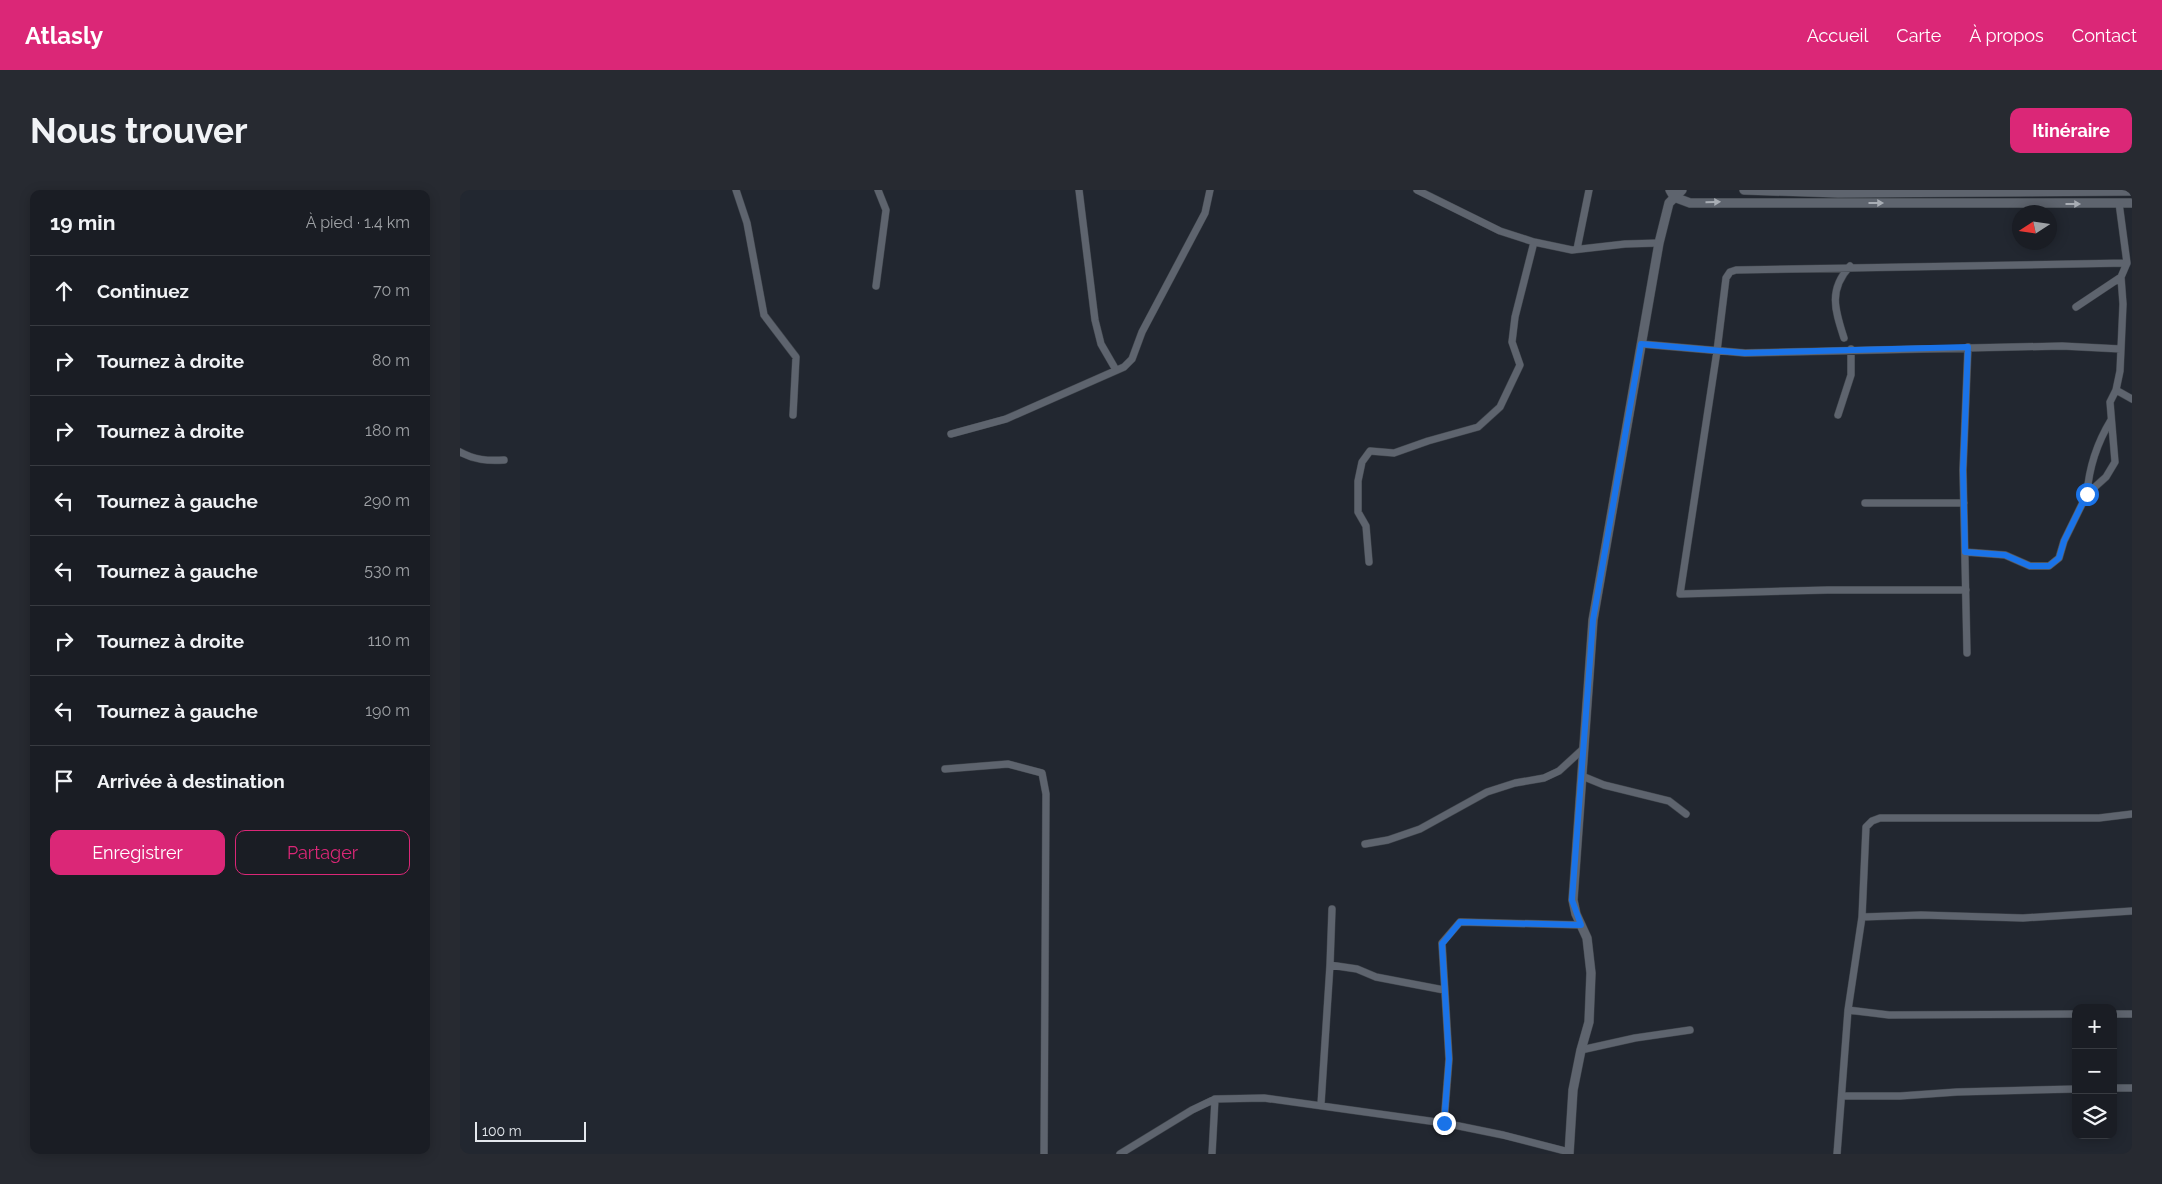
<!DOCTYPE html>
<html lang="fr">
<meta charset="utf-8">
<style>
:root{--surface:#1a1d24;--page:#272a31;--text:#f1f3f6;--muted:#9fa2a6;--line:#383b41;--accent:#db2777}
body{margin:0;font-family:Raleway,sans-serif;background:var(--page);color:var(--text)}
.controls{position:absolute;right:15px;bottom:15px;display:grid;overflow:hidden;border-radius:10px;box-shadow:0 2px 12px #0003}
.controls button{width:45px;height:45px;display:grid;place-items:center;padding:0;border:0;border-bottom:1px solid var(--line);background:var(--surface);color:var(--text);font:25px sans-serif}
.compass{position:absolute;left:1552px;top:15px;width:45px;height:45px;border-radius:50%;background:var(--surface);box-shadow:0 2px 12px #0003;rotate:258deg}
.scale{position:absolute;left:15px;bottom:12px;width:111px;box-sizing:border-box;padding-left:5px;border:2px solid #e4e8ed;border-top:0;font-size:14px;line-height:18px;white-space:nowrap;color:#e4e8ed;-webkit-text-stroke:4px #222730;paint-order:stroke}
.stop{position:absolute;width:15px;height:15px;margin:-11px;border:4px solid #1a73e8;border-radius:50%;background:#fff}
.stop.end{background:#1a73e8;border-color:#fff;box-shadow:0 1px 5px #0008}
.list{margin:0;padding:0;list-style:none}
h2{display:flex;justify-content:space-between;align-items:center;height:65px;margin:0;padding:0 20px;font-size:21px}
h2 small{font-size:16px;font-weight:400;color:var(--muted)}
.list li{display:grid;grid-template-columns:32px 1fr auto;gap:15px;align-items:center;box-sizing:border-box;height:70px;padding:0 20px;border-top:1px solid var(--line)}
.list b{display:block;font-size:19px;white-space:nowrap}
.list em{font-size:16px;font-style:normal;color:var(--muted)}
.actions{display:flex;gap:10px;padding:15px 20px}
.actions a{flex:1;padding:11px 0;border:1px solid var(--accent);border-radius:10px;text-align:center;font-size:18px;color:var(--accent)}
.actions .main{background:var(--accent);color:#fff}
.icon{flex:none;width:28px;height:28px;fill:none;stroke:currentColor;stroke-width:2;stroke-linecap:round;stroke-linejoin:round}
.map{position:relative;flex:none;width:1672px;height:964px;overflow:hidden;border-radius:10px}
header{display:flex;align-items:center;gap:30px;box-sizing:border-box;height:70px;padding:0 25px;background:var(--accent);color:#fff}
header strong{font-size:24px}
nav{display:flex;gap:28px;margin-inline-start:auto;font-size:18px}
.intro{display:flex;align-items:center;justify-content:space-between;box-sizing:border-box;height:120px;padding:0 30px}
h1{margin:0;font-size:35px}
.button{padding:12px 22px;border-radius:10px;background:var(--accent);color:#fff;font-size:18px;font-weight:700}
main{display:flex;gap:30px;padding:0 30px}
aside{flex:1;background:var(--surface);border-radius:10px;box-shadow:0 2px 12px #0003}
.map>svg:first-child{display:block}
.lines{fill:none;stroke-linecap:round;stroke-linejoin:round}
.minor-casing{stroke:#3f444b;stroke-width:8}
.tertiary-casing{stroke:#3f444b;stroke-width:10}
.minor{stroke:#5e646e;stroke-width:7}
.tertiary{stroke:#5e646e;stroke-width:9}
.oneway{fill:#a8adb4}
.route{stroke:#1a73e8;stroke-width:6}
</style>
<header>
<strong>Atlasly</strong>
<nav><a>Accueil</a><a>Carte</a><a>À propos</a><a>Contact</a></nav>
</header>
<div class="intro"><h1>Nous trouver</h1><a class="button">Itinéraire</a></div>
<main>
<aside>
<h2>19 min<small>À pied · 1.4 km</small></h2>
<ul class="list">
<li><svg class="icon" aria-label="ahead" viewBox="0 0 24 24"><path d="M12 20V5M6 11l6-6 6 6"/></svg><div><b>Continuez</b></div><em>70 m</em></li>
<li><svg class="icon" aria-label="right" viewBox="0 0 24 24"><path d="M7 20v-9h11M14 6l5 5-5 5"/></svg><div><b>Tournez à droite</b></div><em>80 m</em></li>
<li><svg class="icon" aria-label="right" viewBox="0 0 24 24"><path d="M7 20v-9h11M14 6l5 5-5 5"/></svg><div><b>Tournez à droite</b></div><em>180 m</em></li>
<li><svg class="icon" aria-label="left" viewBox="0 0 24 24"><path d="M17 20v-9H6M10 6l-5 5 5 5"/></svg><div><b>Tournez à gauche</b></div><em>290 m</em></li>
<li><svg class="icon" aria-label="left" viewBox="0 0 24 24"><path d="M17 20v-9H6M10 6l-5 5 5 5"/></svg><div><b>Tournez à gauche</b></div><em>530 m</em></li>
<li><svg class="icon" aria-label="right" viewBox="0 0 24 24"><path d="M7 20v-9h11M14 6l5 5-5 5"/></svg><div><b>Tournez à droite</b></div><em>110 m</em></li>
<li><svg class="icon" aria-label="left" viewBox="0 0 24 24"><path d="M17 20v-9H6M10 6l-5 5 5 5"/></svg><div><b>Tournez à gauche</b></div><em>190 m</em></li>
<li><svg class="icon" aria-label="arrive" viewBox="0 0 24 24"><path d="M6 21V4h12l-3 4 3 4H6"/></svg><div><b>Arrivée à destination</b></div></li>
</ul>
<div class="actions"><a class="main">Enregistrer</a><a>Partager</a></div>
</aside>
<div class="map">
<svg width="1672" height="964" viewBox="0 0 1672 964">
<rect width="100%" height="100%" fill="#222730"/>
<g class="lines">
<defs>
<path id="minor" d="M276 0 287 33 304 125 336 167 333 225
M619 0 635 130 641 154 656 180
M957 0 1040 41 1074 52 1112 60 1165 54 1199 53
M1117 59 1129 0
M416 96 426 20 418 0
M1616 117 1661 87
M1384 148C1375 120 1368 100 1390 76
M1181 154 1285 163 1602 156 1661 159
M1656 200 1672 209
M1378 225 1391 185V159
M491 244 546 229 664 177 672 169 682 142 745 23 750 0
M0 262C15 270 27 271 44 270
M1627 304C1629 277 1637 253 1651 230
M1405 313H1504
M1505 362 1545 365 1570 376H1589L1599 368 1604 351 1627 304 1646 287 1655 272 1650 212 1656 200 1660 181 1663 114 1661 87 1667 73 1659 13
M909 372 906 336 898 322V291L902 272 910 261 934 263 968 251 1018 237 1040 217 1060 175 1052 152 1055 127 1074 52
M1506 400H1368L1220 404 1257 161 1266 88 1270 82 1276 80 1667 73
M1507 463 1503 280 1508 157
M485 579 548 574 582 583 586 604 584 964
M1122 586 1144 595 1209 611 1226 624
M905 654 928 650 960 639 1027 602 1055 593 1084 588 1099 581 1123 559
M872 719 870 775 897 779 916 787 984 800
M1402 727 1406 637 1412 631 1420 628H1639L1672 624
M1388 820 1429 825 1616 824
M1653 824H1672
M1121 860 1175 848 1230 840
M1653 898H1672
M1382 906H1440L1497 902 1616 899
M861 914 870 775
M984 933 989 869 982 753 1000 732 1121 735
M660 964 732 920 755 909 804 908 984 933 1043 945 1109 962
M752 964 755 909
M1377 964 1388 820 1402 727 1461 725 1563 728 1672 721"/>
<path id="tertiary" d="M1210 0 1214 7 1230 13H1672
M1284 0 1378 3 1672 1
M1109 964 1113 900 1121 860 1129 832 1131 783 1127 748 1116 724 1113 710 1133 430 1199 53 1209 13 1222 0"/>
</defs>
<use href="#minor" class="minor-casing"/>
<use href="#tertiary" class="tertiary-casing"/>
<use href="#minor" class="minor"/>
<use href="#tertiary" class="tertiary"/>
</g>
<defs><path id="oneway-solid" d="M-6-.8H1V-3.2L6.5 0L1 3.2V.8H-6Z" transform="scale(1.25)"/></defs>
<g class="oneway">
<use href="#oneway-solid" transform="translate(1253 12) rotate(-1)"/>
<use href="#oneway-solid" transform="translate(1416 13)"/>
<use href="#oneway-solid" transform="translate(1613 14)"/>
</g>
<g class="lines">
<path class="route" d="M984 933 989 869 982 754 1000 732 1121 735 1112 710 1133 430 1181 154 1285 163 1508 157 1503 280 1505 362 1545 365 1570 376H1589L1599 368 1604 351 1627 304"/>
</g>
</svg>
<div class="controls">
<button>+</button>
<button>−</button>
<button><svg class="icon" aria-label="layers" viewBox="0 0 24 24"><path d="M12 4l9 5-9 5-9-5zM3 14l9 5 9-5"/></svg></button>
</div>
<svg class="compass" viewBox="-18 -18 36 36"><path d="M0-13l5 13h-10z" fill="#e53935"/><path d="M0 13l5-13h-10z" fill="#9fa2a6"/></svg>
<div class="scale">100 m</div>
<div class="stop" style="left:1627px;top:304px"></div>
<div class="stop end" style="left:984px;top:933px"></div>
</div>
</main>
